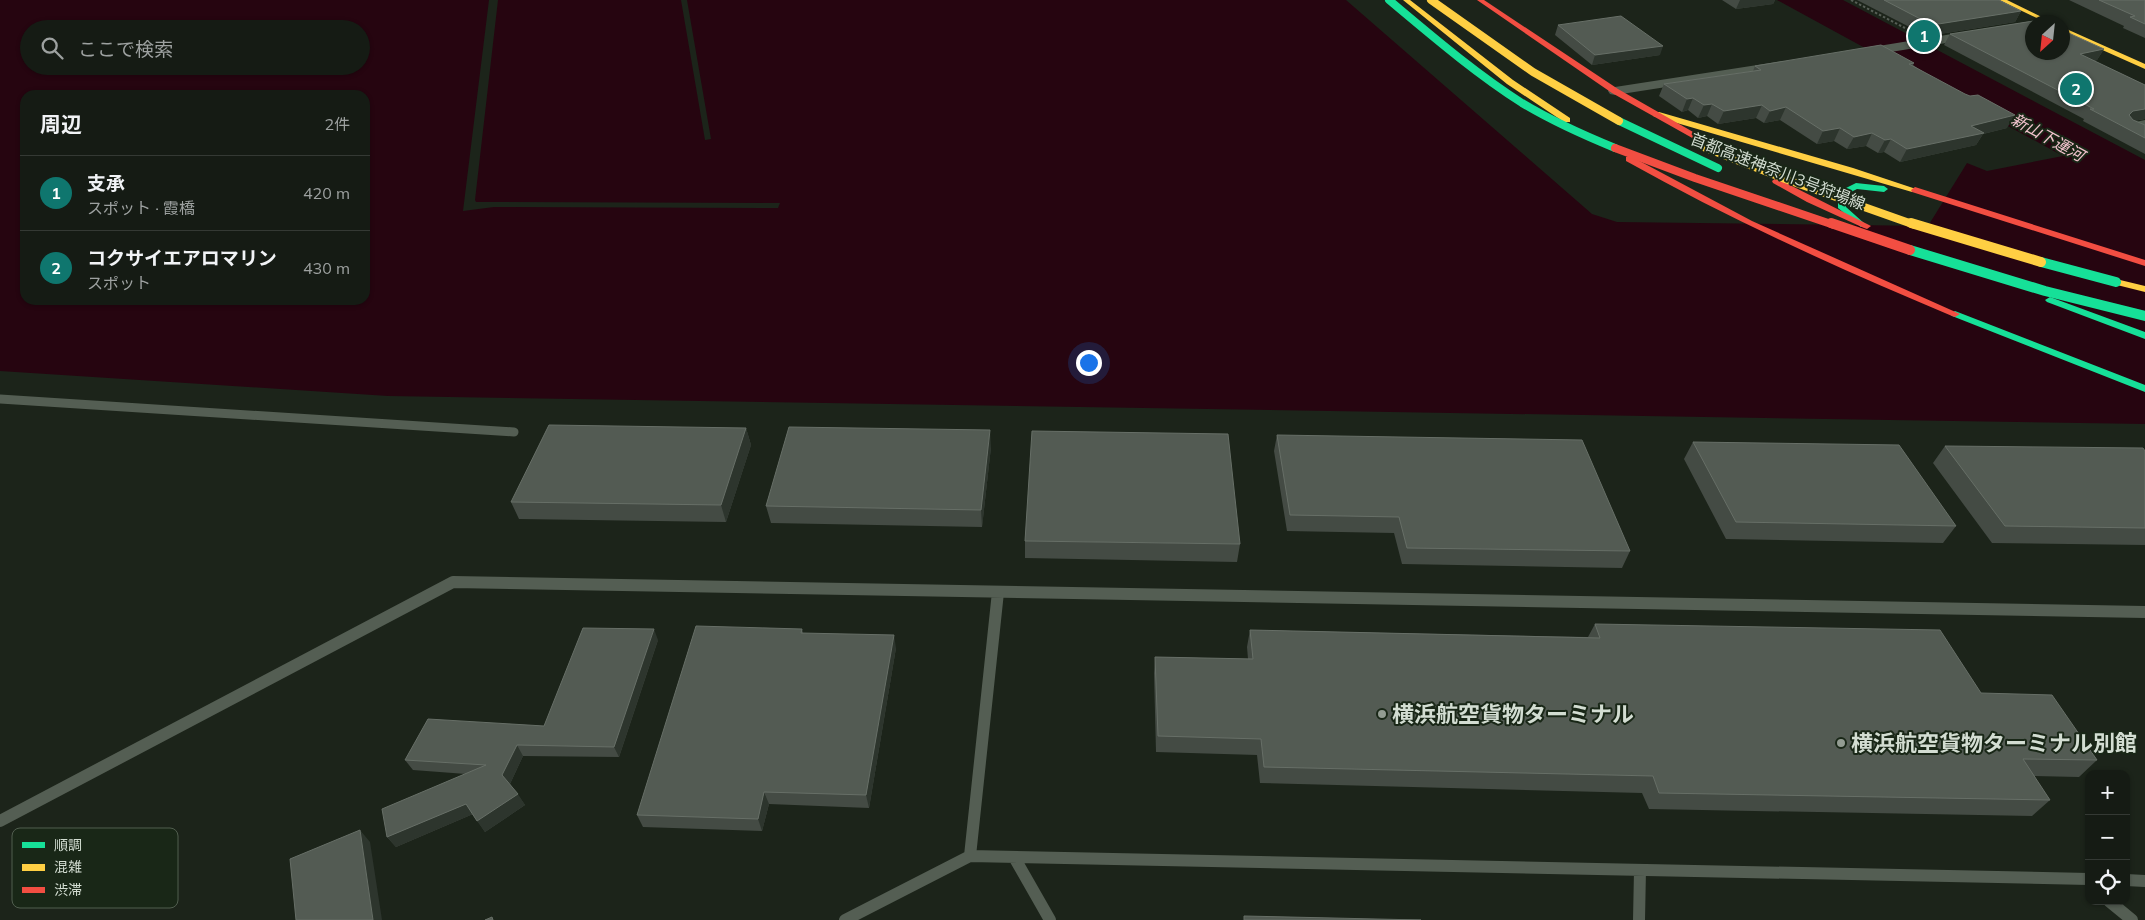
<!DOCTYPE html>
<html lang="ja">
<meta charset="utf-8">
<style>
:root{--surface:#151b14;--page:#222822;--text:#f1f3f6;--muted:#9da1a0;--line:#343934;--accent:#0f766e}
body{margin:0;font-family:Mulish,"Noto Sans JP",sans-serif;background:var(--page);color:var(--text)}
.controls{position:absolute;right:15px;bottom:15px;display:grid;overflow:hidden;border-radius:10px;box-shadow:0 1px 4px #0004}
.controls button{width:45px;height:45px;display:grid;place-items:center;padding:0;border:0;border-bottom:1px solid var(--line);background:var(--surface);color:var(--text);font:25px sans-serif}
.compass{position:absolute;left:2025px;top:15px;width:45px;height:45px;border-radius:50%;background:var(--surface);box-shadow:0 1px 4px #0004;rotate:207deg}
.you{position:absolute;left:1088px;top:362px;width:18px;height:18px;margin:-12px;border:4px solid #fff;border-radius:50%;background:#1a73e8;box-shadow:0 0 0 8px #1a73e833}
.badge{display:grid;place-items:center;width:32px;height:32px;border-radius:50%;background:var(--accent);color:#fff;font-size:16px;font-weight:700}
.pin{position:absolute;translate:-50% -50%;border:2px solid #fff;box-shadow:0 1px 5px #0006}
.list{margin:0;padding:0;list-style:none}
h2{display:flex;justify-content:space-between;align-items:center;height:65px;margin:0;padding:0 20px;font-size:21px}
h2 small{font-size:16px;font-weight:400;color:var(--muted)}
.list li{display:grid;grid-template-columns:32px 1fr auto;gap:15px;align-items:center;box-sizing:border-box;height:75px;padding:0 20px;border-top:1px solid var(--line)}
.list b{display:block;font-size:19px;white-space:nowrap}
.list p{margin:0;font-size:16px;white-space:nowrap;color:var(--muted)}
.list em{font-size:16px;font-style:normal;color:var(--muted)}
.icon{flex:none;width:28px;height:28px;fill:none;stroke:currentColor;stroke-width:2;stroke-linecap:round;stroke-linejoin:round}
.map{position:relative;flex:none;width:2145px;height:920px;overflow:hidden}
.search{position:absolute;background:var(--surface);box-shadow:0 1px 4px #0004;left:20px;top:20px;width:350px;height:55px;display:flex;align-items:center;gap:12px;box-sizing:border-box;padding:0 18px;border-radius:28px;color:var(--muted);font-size:19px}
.panel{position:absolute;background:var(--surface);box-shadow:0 1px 4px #0004;left:20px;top:90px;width:350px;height:215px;border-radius:15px}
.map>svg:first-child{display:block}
.water{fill:#260510;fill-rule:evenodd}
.pier{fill:#1c241a}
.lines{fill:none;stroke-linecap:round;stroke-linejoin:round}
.path{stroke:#575e56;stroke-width:2;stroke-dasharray:2.5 2;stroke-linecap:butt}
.lane-far1{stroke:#545e53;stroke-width:9}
.lane{stroke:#545e53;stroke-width:12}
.street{fill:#545e53;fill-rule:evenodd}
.fast{fill:#16e098;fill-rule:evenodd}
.slow{fill:#ffcf43;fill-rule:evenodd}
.jam{fill:#f24e42;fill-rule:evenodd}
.fast-bridge-far1{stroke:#16e098;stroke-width:8}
.fast-bridge{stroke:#16e098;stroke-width:10}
.slow-bridge-far1{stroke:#ffcf43;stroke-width:8}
.slow-bridge{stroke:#ffcf43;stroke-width:10}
.jam-bridge-far1{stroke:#f24e42;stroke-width:8}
.jam-bridge{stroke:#f24e42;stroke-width:10}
.wall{fill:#444b44}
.shaded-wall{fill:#2d352d}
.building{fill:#535b53;stroke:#676f67}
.poi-dot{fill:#939c92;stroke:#192717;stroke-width:2}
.labels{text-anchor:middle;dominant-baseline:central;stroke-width:4;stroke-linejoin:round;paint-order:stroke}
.far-water-label{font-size:16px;font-style:italic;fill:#f5c5d0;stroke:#192717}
.far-street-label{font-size:16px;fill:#d3ddd2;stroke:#192717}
.near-poi-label{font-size:22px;font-weight:bold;fill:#d3ddd2;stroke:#192717;text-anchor:start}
.key{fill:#192717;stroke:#515e4f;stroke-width:1}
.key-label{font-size:14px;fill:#d3ddd2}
</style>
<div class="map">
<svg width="2145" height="920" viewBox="0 0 2145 920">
<rect width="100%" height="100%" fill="#1c241a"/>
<path class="water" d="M0 0H1346L1592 214 1617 222 1928 226 1967 163 1987 171 2063 156 1777 0H1843L2145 160V424L388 396 0 371ZM29 29H361V66H29ZM25 95H365V300H25Z"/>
<path class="pier" d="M489 0H498L475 200 476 202 780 203 778 208 494 207 463 211Z
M681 0H687L711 139 705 140Z"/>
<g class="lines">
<path class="path" d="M1851 0 1905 28"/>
<path class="lane-far1" d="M0 399 514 432"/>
<path class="lane" d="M0 821 453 582 2145 612
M970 856 998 592
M1014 857 1050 920
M2126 880 2145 881
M2109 901 2132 920
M845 920 970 856 2089 879
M1639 920 1640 870"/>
<path class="street" d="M2032 21 2037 22H2032V29L1860 57 1853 53 1860 49Z
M1783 61 1788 62 1790 65 1788 68 1615 95 1610 94 1608 91 1610 88 1615 87Z
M2145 120V139L2126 130 2123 127 2126 124Z"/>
<path class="fast" d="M1856 183 1884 186 1888 189 1884 192 1857 189 1845 195 1846 207 1865 224 1861 227 1838 208V192Z
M2050 297 2145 332V339L2047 302 2045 300Z
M1955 311 2145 385V392L1952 316 1950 314Z"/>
<path class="slow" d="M1403 0H1410L1513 80 1570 118V122H1564L1507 84Z
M1999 0H2007L2052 22H2045Z
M2062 27 2145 64V69L2062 32Z
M1653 112H1659L1853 168 1919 190 1918 192H1912L1653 116Z
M2116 279 2145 286V292L2113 284 2111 282Z"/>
<path class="jam" d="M1477 0H1484L1618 89 1735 156 1728 158 1612 93Z
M1626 157H1632L1752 221 1960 314 1955 317 1952 316C1840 269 1731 220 1626 161Z
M1776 178 1871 226 1867 229 1864 228 1807 202 1773 183 1772 181Z
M1915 187 2145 260V266L1912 192 1911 190Z"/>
<path class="fast-bridge-far1" d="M1389 0C1432 36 1475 73 1522 103 1552 121 1583 135 1615 148
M1619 121 1718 168"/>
<path class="fast-bridge" d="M1910 250 2045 291 2145 316
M2041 262 2116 282"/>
<path class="slow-bridge-far1" d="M1431 0 1533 72 1619 121
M1701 146 1785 179 1915 225"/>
<path class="slow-bridge" d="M1911 223 2041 262"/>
<path class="jam-bridge-far1" d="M1615 148 1695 178 1834 225"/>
<path class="jam-bridge" d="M1831 223 1910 250"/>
</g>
<path class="wall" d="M1722 0H1775L1773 4 1736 9Z
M1857 0H1999L2021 11 2015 22 1927 36Z
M2069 0H2145V38L2123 28 2124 26Z
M1558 25 1660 55 1592 65 1555 35Z
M1950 34 2104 49 2097 60 2094 61 2145 85V119L2134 121 2145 125V154L2083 121 2084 119 1944 45Z
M1914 63 1913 65 2007 128 1983 134 1976 145 1900 162 1884 152 1878 153 1866 146 1847 149 1834 141 1817 144 1780 120 1764 123 1756 118 1718 124 1707 116 1698 118 1688 110 1682 112 1659 96 1664 84 1753 71 1755 66Z
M746 428 751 445 726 522 519 519 511 502Z
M1277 435 1630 551 1622 568 1402 564 1394 533 1287 531 1274 451Z
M1693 442 1956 526 1943 543 1726 539 1684 459Z
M1945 446 2145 451V545L1992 543 1933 463Z
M991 447 982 527 771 523 766 506Z
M1025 541 1240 544 1237 562 1025 558Z
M1595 624 1981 693 2097 760 2079 777 2034 776 2050 800 2032 816 1649 809 1642 793 1260 783 1257 755 1156 752 1154 673 1155 657 1248 659 1247 647 1250 630 1588 637Z
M802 629 803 633 896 648 869 808 769 804 762 831 643 827 637 815Z
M658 640 619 757 523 756 510 784 525 805 485 832 473 814 396 847 387 837 466 774 413 770 405 760 544 726Z"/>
<path class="shaded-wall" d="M1740 0H1775L1773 4 1736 9Z
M2021 11 2015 22 1927 36 1932 25Z
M1663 46 1660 55 1592 65 1595 55Z
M2104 49 2097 60 2073 65 2080 54Z
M1693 98 1688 110 1682 112 1687 99Z
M1712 104 1707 116 1698 118 1704 105Z
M1762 105 1756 118 1718 124 1724 111Z
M1786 107 1780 120 1764 123 1770 111Z
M2145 109V119L2126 122 2121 127 2129 115 2133 111Z
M2015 115 2007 128 1983 134 1976 145 1900 162 1907 149 1971 126Z
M1840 128 1834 141 1817 144 1823 131Z
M1872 133 1866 146 1847 149 1854 137Z
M1891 139 1884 152 1878 153 1885 140Z
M746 428 751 445 726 522 721 505Z
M990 430 991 447 982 527 981 510Z
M654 629 658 640 619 757 614 747Z
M894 635 896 648 869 808 866 795Z
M517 745 523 756 509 786 502 775Z
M764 792 769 804 762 831 758 819Z
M518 794 525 805 485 832 477 821Z
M466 804 473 814 396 847 387 837Z
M360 830 370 842 382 920H373Z"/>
<path class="building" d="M1884 0H1999L2021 11 1932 25Z
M2099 0H2145V24L2130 17 2135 16Z
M1621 16 1663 46 1595 55 1558 25Z
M2040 20 2048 22H2032V52H2062V30L2104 49 2080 54 2145 85V109L2133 111 2129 115 2133 120 2145 125V138L2090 109H2094L1950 34Z
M1881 45 1914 63 1909 64 1965 94 1970 96 1978 95 2015 115 1971 126 1984 133 1907 149 1891 139 1885 140 1872 133 1854 137 1840 128 1823 131 1786 107 1770 111 1762 105 1724 111 1712 104 1704 105 1693 98 1687 99 1664 84 1761 70 1755 66Z
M549 425 746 428 721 505 511 502Z
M789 427 990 430 981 510 766 506Z
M1032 431 1228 434 1240 544 1025 541Z
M1277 435 1582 440 1630 551 1407 548 1399 517 1290 515Z
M1693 442 1899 445 1956 526 1736 522Z
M1945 446 2143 448 2145 451V528L2005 526Z
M1595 624 1940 630 1981 693 2052 695 2097 760 2023 759 2050 800 1659 793 1653 776 1264 767 1261 739 1158 736 1155 657 1253 659 1250 630 1600 638Z
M696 626 802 629 801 633 894 635 866 795 764 792 758 819 637 815Z
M583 628 654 629 614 747 517 745 502 775 518 794 477 821 466 804 387 837 382 809 486 765 405 760 428 719 544 726Z
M360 830 373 920H296L290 859Z
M1244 916 1421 920H1244Z
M492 917 493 920H485Z"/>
<g class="poi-dot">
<circle cx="1382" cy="714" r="5"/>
<circle cx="1841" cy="743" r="5"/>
</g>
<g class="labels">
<g class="far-water-label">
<text transform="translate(2048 137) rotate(29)">新山下運河</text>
</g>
<g class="far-street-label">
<text transform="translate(1778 171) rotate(21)">首都高速神奈川3号狩場線</text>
</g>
<g class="near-poi-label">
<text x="1392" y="714">横浜航空貨物ターミナル</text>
<text x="1851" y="743">横浜航空貨物ターミナル別館</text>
</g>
</g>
<rect x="12" y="828" width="166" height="80" rx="8" class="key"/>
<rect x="22" y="842" width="23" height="6" fill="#16e098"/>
<rect x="22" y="864" width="23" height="7" fill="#ffcf43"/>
<rect x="22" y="887" width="23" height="6" fill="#f24e42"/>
<g class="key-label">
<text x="54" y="850">順調</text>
<text x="54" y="872">混雑</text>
<text x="54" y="895">渋滞</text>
</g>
</svg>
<div class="controls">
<button>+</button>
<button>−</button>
<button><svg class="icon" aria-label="locate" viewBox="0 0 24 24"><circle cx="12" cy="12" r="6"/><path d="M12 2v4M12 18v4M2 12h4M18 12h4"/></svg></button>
</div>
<svg class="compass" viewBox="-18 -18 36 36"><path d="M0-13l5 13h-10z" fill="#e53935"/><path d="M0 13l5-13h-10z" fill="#9da1a0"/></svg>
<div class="you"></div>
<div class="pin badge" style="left:1924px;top:36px">1</div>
<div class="pin badge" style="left:2076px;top:89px">2</div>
<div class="search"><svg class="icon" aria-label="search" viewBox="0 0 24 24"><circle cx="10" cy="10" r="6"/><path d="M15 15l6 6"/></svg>ここで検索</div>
<section class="panel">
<h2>周辺<small>2件</small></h2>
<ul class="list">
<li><span class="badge">1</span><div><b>支承</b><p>スポット · 霞橋</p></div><em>420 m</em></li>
<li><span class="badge">2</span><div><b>コクサイエアロマリン</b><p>スポット</p></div><em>430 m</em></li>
</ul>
</section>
</div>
